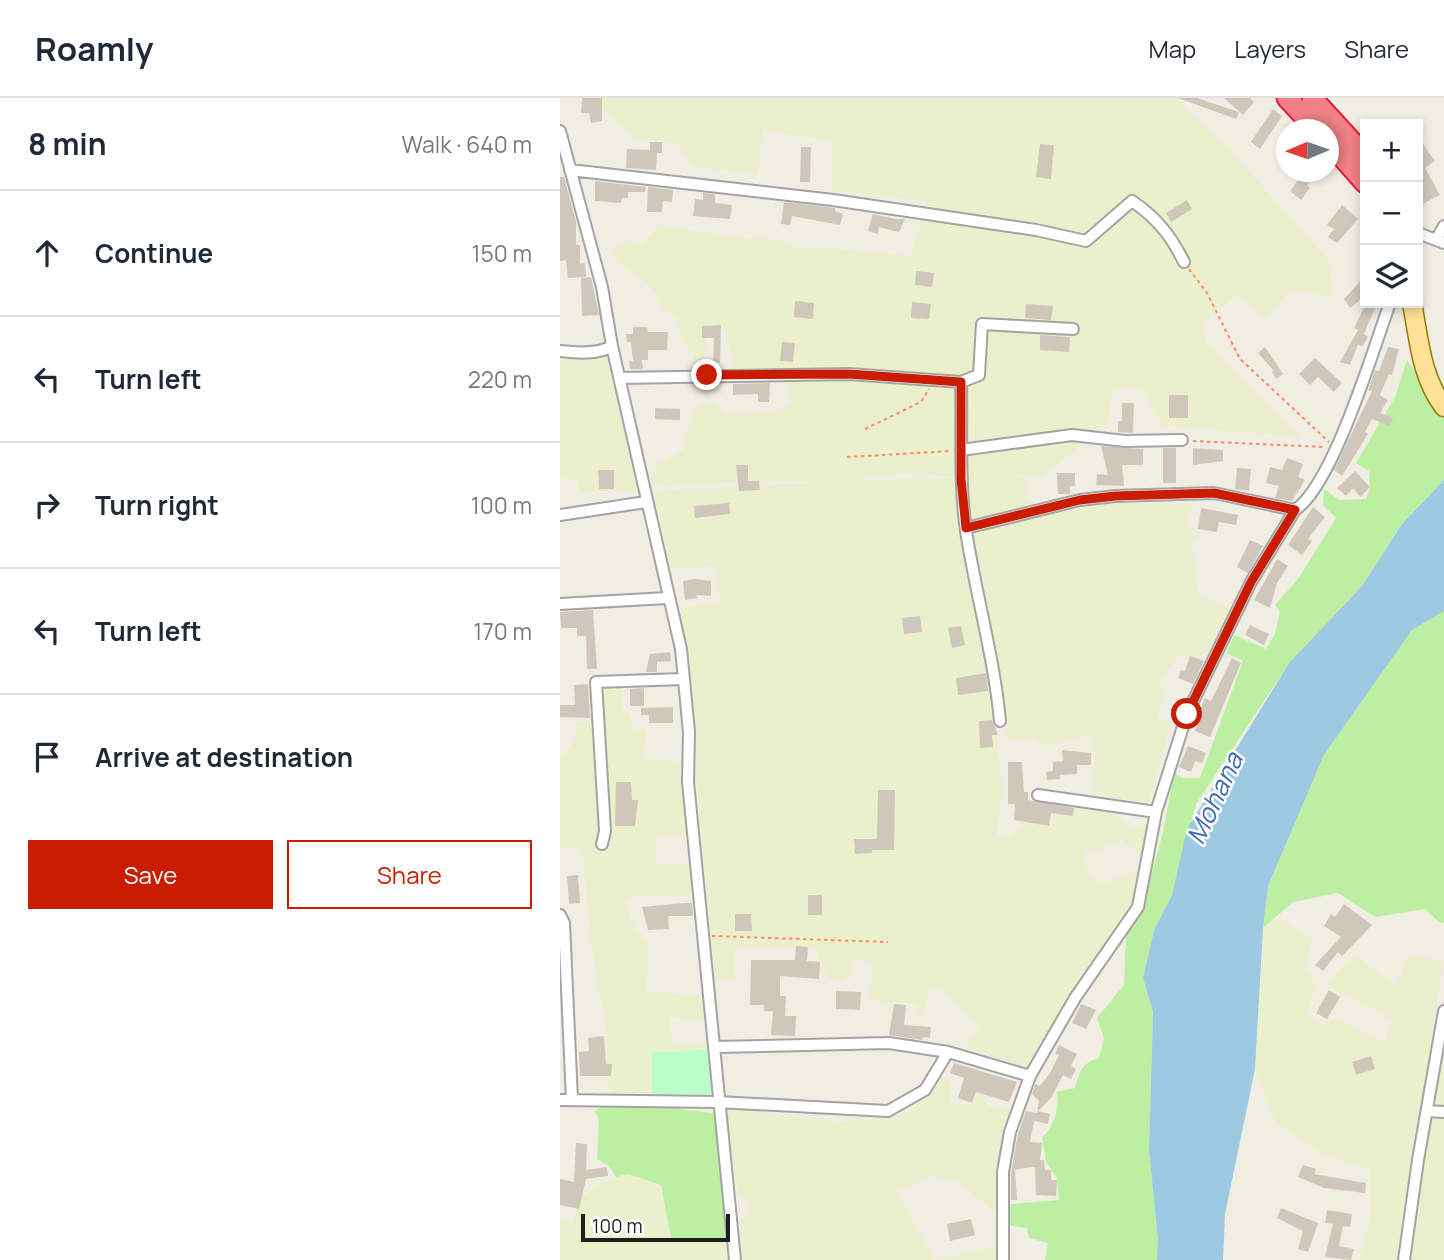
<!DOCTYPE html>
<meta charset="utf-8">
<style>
:root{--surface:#fff;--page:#f6f6f7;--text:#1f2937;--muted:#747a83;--line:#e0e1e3;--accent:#ca1c00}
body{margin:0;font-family:Manrope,sans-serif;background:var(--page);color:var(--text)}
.controls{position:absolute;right:21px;top:21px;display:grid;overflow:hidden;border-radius:0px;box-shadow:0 4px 10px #0003}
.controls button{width:63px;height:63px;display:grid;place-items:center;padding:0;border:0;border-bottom:2px solid var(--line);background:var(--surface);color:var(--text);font:35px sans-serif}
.compass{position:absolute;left:716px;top:21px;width:63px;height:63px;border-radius:50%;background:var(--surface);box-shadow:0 4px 10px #0003;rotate:268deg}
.scale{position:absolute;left:21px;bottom:18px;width:149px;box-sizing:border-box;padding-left:7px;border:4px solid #1d1d1d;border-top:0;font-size:19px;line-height:24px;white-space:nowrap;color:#1d1d1d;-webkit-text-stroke:5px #fff;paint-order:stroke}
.stop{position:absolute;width:21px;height:21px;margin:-16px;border:5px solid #ca1c00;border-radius:50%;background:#fff}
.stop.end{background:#ca1c00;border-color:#fff;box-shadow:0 2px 7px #0008}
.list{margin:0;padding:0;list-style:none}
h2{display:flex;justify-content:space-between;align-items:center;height:91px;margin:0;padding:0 28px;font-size:30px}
h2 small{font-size:23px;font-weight:400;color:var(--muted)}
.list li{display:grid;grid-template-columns:46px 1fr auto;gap:21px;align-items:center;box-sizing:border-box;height:126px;padding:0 28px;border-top:2px solid var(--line)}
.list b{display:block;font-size:26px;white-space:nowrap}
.list em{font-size:23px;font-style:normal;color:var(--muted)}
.actions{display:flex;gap:14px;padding:21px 28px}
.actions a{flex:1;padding:16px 0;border:2px solid var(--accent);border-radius:0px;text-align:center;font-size:24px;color:var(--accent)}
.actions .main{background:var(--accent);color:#fff}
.icon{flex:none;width:38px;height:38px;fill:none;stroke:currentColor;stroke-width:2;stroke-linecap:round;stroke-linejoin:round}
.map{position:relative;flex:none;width:884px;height:1162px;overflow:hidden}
header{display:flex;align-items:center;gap:42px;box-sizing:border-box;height:98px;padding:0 35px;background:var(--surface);border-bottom:2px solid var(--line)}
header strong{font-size:33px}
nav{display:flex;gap:38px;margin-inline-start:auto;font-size:24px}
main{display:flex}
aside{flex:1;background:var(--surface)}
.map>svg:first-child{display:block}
.farmland{fill:#e9f0cb;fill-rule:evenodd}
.grass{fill:#bdefa2}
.park{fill:#baffc9}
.water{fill:#9ec9e2}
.building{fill:#d0c7bb}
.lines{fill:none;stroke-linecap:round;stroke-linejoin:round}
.street-casing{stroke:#a4a4a4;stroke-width:14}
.primary-casing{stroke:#967900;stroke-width:21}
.highway-casing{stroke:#ea123f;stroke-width:23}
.path{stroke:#ff8963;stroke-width:2;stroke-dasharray:3.5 3.5;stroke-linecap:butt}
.street{stroke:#fff;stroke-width:10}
.primary{stroke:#ffe197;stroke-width:18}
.highway{stroke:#ef8187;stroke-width:19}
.route{stroke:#ca1c00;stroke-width:9}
.labels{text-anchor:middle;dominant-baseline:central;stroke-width:5;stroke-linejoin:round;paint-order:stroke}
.water-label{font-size:26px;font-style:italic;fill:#406bb6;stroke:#fff}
</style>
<header>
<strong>Roamly</strong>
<nav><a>Map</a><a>Layers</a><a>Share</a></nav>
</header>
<main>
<aside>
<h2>8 min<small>Walk · 640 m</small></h2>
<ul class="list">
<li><svg class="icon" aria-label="ahead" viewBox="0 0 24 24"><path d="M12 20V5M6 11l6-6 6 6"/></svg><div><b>Continue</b></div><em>150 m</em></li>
<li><svg class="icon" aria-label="left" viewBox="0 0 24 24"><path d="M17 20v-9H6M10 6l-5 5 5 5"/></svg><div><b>Turn left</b></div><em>220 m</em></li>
<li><svg class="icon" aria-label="right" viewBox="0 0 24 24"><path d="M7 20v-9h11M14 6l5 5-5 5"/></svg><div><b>Turn right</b></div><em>100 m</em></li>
<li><svg class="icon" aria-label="left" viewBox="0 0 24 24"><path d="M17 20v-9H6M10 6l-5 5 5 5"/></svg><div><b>Turn left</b></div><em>170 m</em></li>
<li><svg class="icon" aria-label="arrive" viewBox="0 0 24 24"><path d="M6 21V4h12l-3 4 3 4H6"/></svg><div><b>Arrive at destination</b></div></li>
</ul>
<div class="actions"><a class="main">Save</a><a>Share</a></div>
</aside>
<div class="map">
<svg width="884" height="1162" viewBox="0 0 884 1162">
<rect width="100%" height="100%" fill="#f0ede2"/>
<path class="farmland" d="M36 0H621L623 7 669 51 770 164 772 198 730 191 705 224 679 196 641 226 646 244 742 339 602 327 582 290H553L547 326 481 380 465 377 405 381 465 379V400L473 404 480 419 539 405 633 406 625 423 630 431 640 436 632 446 638 497 669 511 649 552 636 561 620 556 602 579 600 590 603 596 597 620 612 623 588 705 535 697V635L491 647H483L471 639 447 643 427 501 403 381H399L401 441 429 559 442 694 437 737 446 740 472 724 485 728 510 709 547 713 573 730 593 724 585 760 561 741 540 752 528 751 522 763 533 781 545 786 572 774 581 779 579 787 560 828 468 970 410 951 407 944 422 928 397 910 385 893 371 890 361 919 355 906 310 902 313 864 292 861 289 875 283 883 268 880 255 849 175 850V880L167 883 155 881 121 510 160 504 158 475 154 467 111 471 93 393 276 384 214 383 100 388 93 384 96 367 125 351 127 335 139 304 154 305 167 315 184 317 215 314 231 306 229 274 176 272 164 230 149 223 142 272 124 243 116 218 103 211 96 195 85 183 59 165 52 151 67 143 83 146 98 127 182 140 218 142 239 151 293 152 352 158 366 103 272 92V43L202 32 198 76 131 68 118 45 73 40 38 7ZM363 375 399 380 281 384 312 378Z
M0 256H52L85 392 20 394 17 382 0 378Z
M41 589H61L63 616H69L73 633 86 632 83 660 119 665 128 735 95 740 96 766H131L134 797H73L65 808 77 834 89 847 86 894 143 898 146 921 109 920 112 948 148 946 151 951 92 955V997L53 998 49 989 45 924 31 843 22 748 0 751V662L16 641 15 625 42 622Z
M721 821 753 842 744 868 756 888 746 915 762 927 776 920 823 945 833 922 766 886 781 870 798 859 836 888 848 858 884 863 871 937 884 941V1162H799L811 1118 810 1071 759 1054 716 1024 695 972 703 830Z
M381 979 391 984V1008L416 1006 415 990 429 1009 454 1011 442 1120 399 1085 374 1077 337 1093 374 1162 439 1149 438 1162H184L181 1121 190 1120V1100H179L166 1010 279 1025 343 1017 370 999Z
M68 1076 101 1086 112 1143 168 1144 169 1162H0V1122L13 1124 20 1101 44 1083Z"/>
<path class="grass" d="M847 262 884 317V382L842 426 802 488 729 565 636 706 612 797 594 832 583 880 593 914 589 1053 598 1143 597 1162H485L488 1145 469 1140 467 1130 447 1127 451 1106 499 1102 497 1080 486 1064 482 1040C492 1031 502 1007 496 994L515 990C519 974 523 964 539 960L544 940 537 920 564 887 566 837 584 804 604 730 614 674 622 680H640L683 563 667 555 674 537 706 551 715 536 720 513 715 507 738 481 776 420 763 407 764 391 779 402 806 401 810 390 809 373 796 365 835 299Z
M884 513V825L879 824 865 811 815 819 778 795 733 804 703 830 708 788 764 657 852 532Z
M110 1006 124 1012 153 1015 160 1045 168 1144H112L101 1087 68 1076 56 1079 49 1068 37 1061 39 1021 35 1013 43 1007Z"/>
<path class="park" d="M151 951 154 996 92 997V955Z"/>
<path class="water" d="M884 382V513L852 532 764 657 708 788 703 830 695 971 665 1116 663 1162H597L598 1142 589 1053 593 914 583 880 594 832 612 797 627 731 729 565 802 488 842 426Z"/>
<path class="building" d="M22 0H42V23L31 25 29 15H21Z
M618 0H637L679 14 676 21Z
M664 0H690L694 4 683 17Z
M713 11 722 18 700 51 691 44Z
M858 39 875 63 865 70 880 97 858 108Z
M90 44H102V55H97L96 72 66 70 67 51 90 52Z
M480 46 494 47 491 81 476 79Z
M241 49H251L250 84H240Z
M728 74H760L747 87 750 90 741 102 730 93 738 82Z
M0 79H4L16 123V147H20V166L25 165 26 179 8 180 6 162 0 163Z
M35 83 86 89 85 94H68V100H62L61 105 35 103Z
M88 89 113 92 112 104 103 103 102 114H87Z
M143 95 155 96V105L172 107 170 121 133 118 135 101 143 102Z
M627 102 632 111 611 124 606 115Z
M224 104 275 110V113L283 116 280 127 232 118 230 127 221 126Z
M782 107 798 121 777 145 768 139 774 131 767 127Z
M313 116 335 121H345L339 134 319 129 318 136 308 133Z
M356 173 374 175 372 189 355 187Z
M805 178V198L790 210 784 201Z
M31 179 39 217 22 218 21 180Z
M235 203 254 205 253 221 234 219Z
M352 204 371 206 369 221 351 220Z
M806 205 815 210 804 236 808 239 802 249 798 246 790 267 780 264 798 232 794 230Z
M466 206 493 208 491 222 465 220Z
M161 227 160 265H153L154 240H142V228Z
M73 229H87L88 234H108L107 252H88V262H82L83 271H70L69 263H73L71 244H67L66 236H73Z
M480 237 510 239 509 254 480 252Z
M222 244 235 245 233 264 220 263Z
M705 249 723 276 716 281 712 274 714 273 698 255Z
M828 249 839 251 832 277 829 276 820 297 828 302 820 315 833 320 830 328 812 321 805 334 808 336 782 378 774 372 812 293 808 292 815 272 819 273Z
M755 260 782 285 774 294 758 279 750 287 739 276Z
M210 285 209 304H198V296L173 297V286Z
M609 297H628V320H609Z
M562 305H574L573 335 558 334V323H562Z
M95 310 120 311V322L95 321Z
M541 348 583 351V367H562L564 388 536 387 537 376 548 377Z
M603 350H616V385H603Z
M633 350 663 352V363L633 367Z
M727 360 743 366 738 379 745 382 732 403 715 400 719 388 706 385 710 369 722 372Z
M176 367H188V383H199L200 392 179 393Z
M677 370 691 371 689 393 675 391Z
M38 372H54V391H39Z
M795 373 810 389 800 399 793 390 786 398 777 390Z
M497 375H515V388H510V396H498Z
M169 405 170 416 135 420 134 408Z
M753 409 765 419 748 441 752 443 742 457 728 447Z
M641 410 678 417 676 427 659 424 657 434 638 431Z
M690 442 703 448 688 475 677 469Z
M717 461 728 468 717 485 710 510 694 502Z
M134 481 151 483V498L136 497 137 500 125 502 123 483Z
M33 512 37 571H27L26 538H17V530H1L0 514Z
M360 518 362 534 344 536 342 520Z
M690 527 709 536 704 547 685 537Z
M401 528 405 547 392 550 388 530Z
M110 554 111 563 97 564V574H86L90 556Z
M630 558 644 563 633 586 618 580 621 572 625 573Z
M672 560 681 565 650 639 635 633 642 613 640 612 645 600 651 603Z
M426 575 428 593 398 597 396 580Z
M28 586 30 620 0 619V607H15L14 587Z
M84 590V608H70V591Z
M113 609V625H89V617H81V610Z
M432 622 438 637H432L433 649 420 650 419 623Z
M628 648 646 655 642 665 635 663 631 674 619 669Z
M502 652 531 655V667H517V676L500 677V681L487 682 486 674 493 673V664L503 663Z
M448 664H462L464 694H468V702L514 710 513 718 491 715 489 728 454 722 455 706H448Z
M56 684H71L72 702H78L75 728H55Z
M318 692H335L334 752H312V755L295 756 294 741H317Z
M18 777 20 805 9 806 7 778Z
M248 797H262V817H248Z
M124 805H132L133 818H108L109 831 88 832 82 809Z
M784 806 812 827 782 858 778 854 763 873 755 867 781 839 764 828 771 816 775 819Z
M175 816H191L192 833H175Z
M236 848 248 849 247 863 260 864 259 881 220 878V898H226L225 918H236L235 938 211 937 213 913H204V907H190L191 862H235Z
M769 892 780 899 767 921 756 915Z
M276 893 301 894 300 912 276 911Z
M334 906 346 907 344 927 371 929 370 940 363 939 362 942 329 937Z
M521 906 536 912 526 931 512 925Z
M44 938 46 966H52L51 978H20L19 954 29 953 28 940Z
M499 947 517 956 511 968 516 971 511 981 503 977 491 1000 478 1013 490 1016 488 1026 474 1023 470 1044 482 1045 480 1062H484L485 1072H491V1082H497L496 1098 476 1097 475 1069 464 1070 455 1072 457 1102H451V1075L458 1036 466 1013 477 1015 479 1003 472 996 475 986 480 988 490 975 499 957 495 955Z
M811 958 815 971 796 977 792 964Z
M394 965 457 984 449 1004 416 994 412 1005 398 1000 404 980 390 975Z
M16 1045 27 1046 26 1072 47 1069 48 1078 26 1081 19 1111 0 1107V1081L14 1084Z
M743 1067 756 1071 754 1076 806 1085 805 1095 764 1090 738 1079Z
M721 1110 758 1125 748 1154 738 1151 743 1133 717 1120Z
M767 1112 792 1116 790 1129 783 1128 779 1148 794 1151 791 1162 765 1159 773 1126 765 1125Z
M411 1121 415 1137 390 1143 387 1126Z"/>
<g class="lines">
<defs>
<path id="street" d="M0 33 42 189 52 248 121 551 129 634 128 684 175 1162
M10 72 273 102 476 132 526 143 572 103C597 120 611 138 624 164
M858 135 884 145
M876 142 884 128
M0 253C16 255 38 257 52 248
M60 280 289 276 401 284C402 334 399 384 406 433 416 497 434 559 440 623
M401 284 419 277 422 226 513 231
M401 352 512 337 565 343 622 342
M0 417 86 404
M406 430 520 402 555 398 654 395 735 412
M0 506 107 500
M478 697 596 714
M42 746 45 733 36 584 123 581
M0 817 4 825 12 1002
M156 949 329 945 388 954
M0 1002 158 1004 328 1013 365 992 388 954 470 978
M867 1013 884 1014
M443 1162V1074L450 1034 470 978 515 900 578 809 596 714 627 616 691 484 735 412C773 387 813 252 830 205
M844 1162 858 1062 884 913"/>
<path id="primary" d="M852 205C859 241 861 279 884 309"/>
<path id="highway" d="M727 0 757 32
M752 0 805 58
M768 43 805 85"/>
</defs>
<use href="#street" class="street-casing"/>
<use href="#primary" class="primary-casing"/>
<use href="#highway" class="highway-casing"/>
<path class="path" d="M629 171 647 195 680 261 769 344
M305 331 361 304 369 291
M633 343 764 349
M287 359 391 353
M152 838 328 844"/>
<use href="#street" class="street"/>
<use href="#primary" class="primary"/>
<use href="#highway" class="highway"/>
</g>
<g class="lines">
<path class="route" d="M147 277 289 276 401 284V381L406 430 520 402 555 398 654 395 735 412 691 484 627 616"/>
</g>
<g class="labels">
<g class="water-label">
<text transform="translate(654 700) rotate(-65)">Mohana</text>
</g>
</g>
</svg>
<div class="controls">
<button>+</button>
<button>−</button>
<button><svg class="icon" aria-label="layers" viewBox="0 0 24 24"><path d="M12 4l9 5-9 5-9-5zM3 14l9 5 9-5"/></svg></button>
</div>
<svg class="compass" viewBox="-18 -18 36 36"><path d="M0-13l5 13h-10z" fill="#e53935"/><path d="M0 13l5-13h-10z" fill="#747a83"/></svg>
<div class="scale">100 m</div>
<div class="stop" style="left:627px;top:616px"></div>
<div class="stop end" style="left:147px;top:277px"></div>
</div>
</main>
